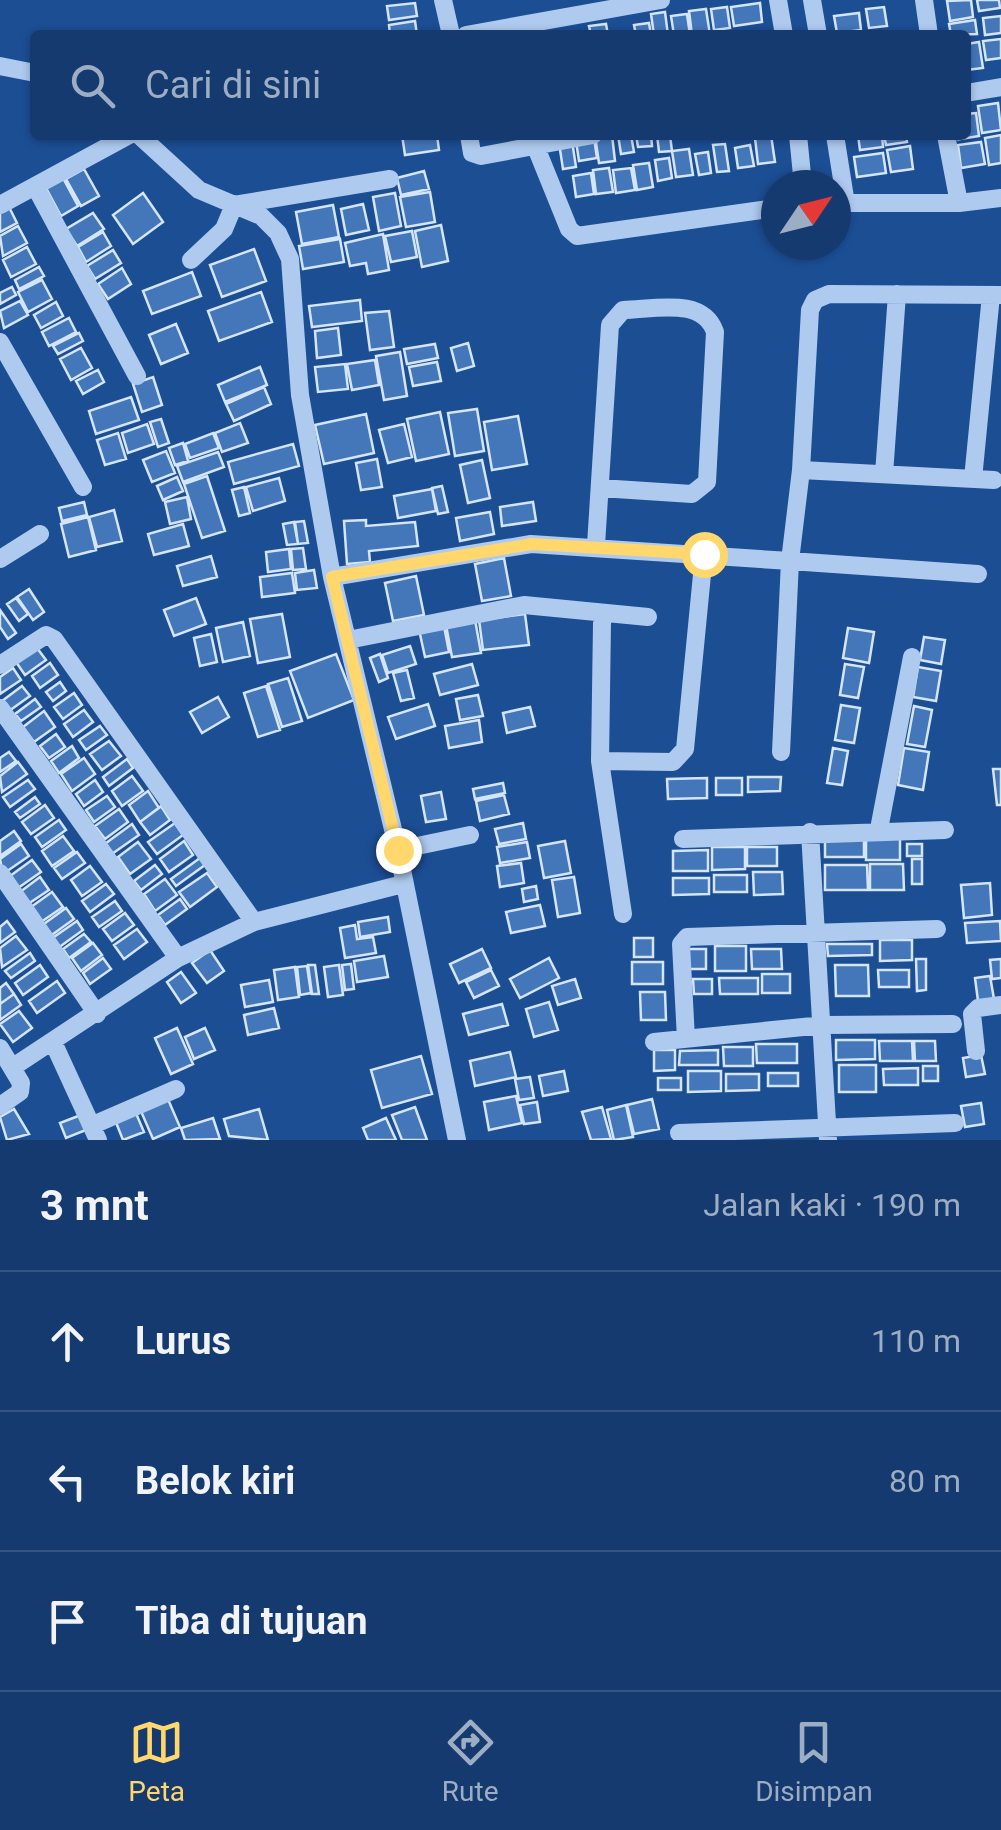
<!DOCTYPE html>
<html lang="id">
<meta charset="utf-8">
<style>
:root{--surface:#153a6f;--page:#1e4174;--text:#f1f3f6;--muted:#9dadc3;--line:#345482;--accent:#ffd76c}
body{margin:0;font-family:Roboto,sans-serif;background:var(--page);color:var(--text)}
.compass{position:absolute;left:761px;top:170px;width:90px;height:90px;border-radius:50%;background:var(--surface);box-shadow:0 2px 8px #0004;rotate:55deg}
.stop{position:absolute;width:30px;height:30px;margin:-22px;border:8px solid #ffd76c;border-radius:50%;background:#fff}
.stop.end{background:#ffd76c;border-color:#fff;box-shadow:0 2px 10px #0008}
.list{margin:0;padding:0;list-style:none}
h2{display:flex;justify-content:space-between;align-items:center;height:130px;margin:0;padding:0 40px;font-size:42px}
h2 small{font-size:32px;font-weight:400;color:var(--muted)}
.list li{display:grid;grid-template-columns:65px 1fr auto;gap:30px;align-items:center;box-sizing:border-box;height:140px;padding:0 40px;border-top:2px solid var(--line)}
.list b{display:block;font-size:38px;white-space:nowrap}
.list em{font-size:32px;font-style:normal;color:var(--muted)}
.icon{flex:none;width:55px;height:55px;fill:none;stroke:currentColor;stroke-width:2;stroke-linecap:round;stroke-linejoin:round}
.map{position:relative;flex:none;width:1001px;height:1140px;overflow:hidden}
.search{position:absolute;background:var(--surface);box-shadow:0 2px 8px #0004;left:30px;right:30px;top:30px;height:110px;display:flex;align-items:center;gap:25px;box-sizing:border-box;padding:0 35px;border-radius:10px;color:var(--muted);font-size:38px}
.sheet{height:550px;background:var(--surface)}
nav{display:flex;justify-content:space-around;align-items:center;box-sizing:border-box;height:140px;border-top:2px solid var(--line);background:var(--surface);font-size:28px;color:var(--muted)}
nav a{display:grid;justify-items:center;gap:5px}
nav .on{color:var(--accent)}
.map>svg:first-child{display:block}
.building{fill:#4477ba;stroke:#d4e5fa;stroke-width:2.5}
.lines{fill:none;stroke-linecap:round;stroke-linejoin:round}
.minor{stroke:#aecaef;stroke-width:18}
.route{stroke:#ffd76c;stroke-width:12}
</style>
<div class="map">
<svg width="1001" height="1140" viewBox="0 0 1001 1140">
<rect width="100%" height="100%" fill="#1c4e94"/>
<path class="building" d="M971 0 973 17 950 21 947 1Z
M977 0H999L1000 8 979 11Z
M415 3 417 16 389 20 387 6Z
M760 3 762 22 734 26 731 7Z
M727 7 730 28 714 30 711 9Z
M884 7 887 26 869 28 866 9Z
M706 9 710 35H692L689 11Z
M665 12 668 35H654L651 14Z
M859 13 861 30 837 33 834 16Z
M687 14 690 35H674L671 16Z
M1001 16V33L985 35 983 18Z
M975 20 977 34 951 35 949 24Z
M415 21 417 35H390L389 25Z
M649 23 651 35H636L634 25Z
M606 24 608 35H591L589 26Z
M1001 39V58L986 60 983 41Z
M979 42 983 68 966 70V44Z
M998 103 1001 130 982 133 978 106Z
M976 113 979 136 961 139 966 135V114Z
M402 135H437L439 150 405 155Z
M612 135 615 161 599 163 595 136Z
M618 135H631L634 152 621 154Z
M636 135H651L652 146 638 147Z
M657 135H670L672 151 659 152Z
M771 135 775 162 758 164 755 138Z
M858 135H882L883 147 860 150Z
M884 135H906L907 142 886 145Z
M1001 135V163L989 165 985 138Z
M594 138 597 158 579 161 576 141Z
M572 141 576 167 563 169 559 143Z
M981 142 985 164 961 168 958 145Z
M725 144 729 171 717 172 713 145Z
M750 145 754 166 738 168 735 148Z
M910 146 913 169 891 172 887 150Z
M689 149 693 175 676 177 672 151Z
M708 152 711 173 699 175 695 154Z
M883 153 886 173 857 177 854 157Z
M669 158 672 178 658 181 655 160Z
M649 163 653 187 637 190 633 165Z
M609 168 613 192 596 194 593 170Z
M631 168 635 190 616 193 613 170Z
M84 169 99 196 81 206 66 179Z
M424 171 429 189 401 195 397 178Z
M591 173 594 194 576 197 573 176Z
M63 178 78 206 61 216 46 188Z
M430 192 435 222 406 227 400 197Z
M143 193 163 222 133 244 113 215Z
M395 193 401 226 379 231 373 197Z
M363 204 369 230 346 235 341 209Z
M333 205 339 237 302 244 296 212Z
M9 207 17 223 0 232V212Z
M93 213 104 229 77 246 66 229Z
M441 225 448 261 422 267 415 231Z
M18 226 27 243 3 256 0 236Z
M412 231 417 257 391 262 385 236Z
M103 232 111 246 86 262 78 247Z
M383 234 389 270 368 274 366 263 350 266 345 243Z
M340 239 344 262 303 269 299 246Z
M27 247 36 264 11 277 3 260Z
M254 249 266 281 222 297 210 265Z
M113 250 121 263 95 279 87 266Z
M39 267 44 276 19 289 15 280Z
M122 268 131 284 108 299 98 284Z
M192 272 201 296 152 314 143 291Z
M42 280 52 299 28 312 18 292Z
M12 287 16 295 0 304V293Z
M261 292 272 322 219 341 208 311Z
M360 300 362 321 312 327 309 306Z
M20 301 28 315 4 328 0 311Z
M56 302 63 316 41 328 34 315Z
M389 311 394 347 370 350 365 313Z
M69 318 76 332 49 346 42 332Z
M176 324 188 353 161 364 149 335Z
M338 328 341 355 317 358 315 331Z
M79 333 83 341 58 354 53 346Z
M468 343 474 366 457 371 451 348Z
M435 344 438 358 407 364 404 349Z
M81 348 92 368 71 380 60 359Z
M400 352 407 396 384 400 376 356Z
M375 360 379 385 352 390 347 364Z
M437 362 441 381 413 386 409 367Z
M345 364 348 389 318 392 315 367Z
M260 367 267 385 225 402 218 385Z
M98 370 104 382 83 394 76 381Z
M153 377 162 405 142 412 133 384Z
M264 387 271 404 234 421 226 404Z
M131 397 139 420 96 434 89 411Z
M477 409 484 451 455 456 448 413Z
M440 412 449 454 416 461 407 419Z
M366 414 374 453 324 464 315 425Z
M518 416 527 464 492 470 484 422Z
M161 419 169 443 158 447 150 422Z
M240 423 248 443 222 452 215 433Z
M147 424 154 444 128 453 122 433Z
M404 424 412 457 388 463 379 430Z
M118 433 126 459 105 465 97 440Z
M213 433 219 448 190 458 185 444Z
M183 443 188 461 175 465 169 448Z
M293 444 299 466 234 484 228 462Z
M166 451 175 473 152 482 143 460Z
M218 452 224 467 183 482 177 466Z
M377 459 382 487 361 490 356 463Z
M482 460 490 498 468 503 460 465Z
M207 476 225 531 202 538 184 484Z
M177 477 183 491 163 500 157 486Z
M279 478 285 501 253 511 246 487Z
M442 486 448 512 438 514 432 488Z
M244 487 250 513 239 516 232 490Z
M432 489 436 511 398 518 394 496Z
M187 497 191 519 170 524 165 502Z
M84 502 87 515 62 521 59 508Z
M533 502 536 521 502 526 500 507Z
M114 510 122 541 97 547 89 517Z
M490 512 494 534 460 541 456 518Z
M88 517 96 550 69 557 61 524Z
M366 520V526L415 522 418 546 369 551 370 562 347 564 344 521Z
M304 521 308 543 298 544 295 522Z
M294 522 298 544 287 545 283 524Z
M183 524 189 546 154 555 148 534Z
M303 548 306 569 293 570 291 549Z
M289 549 291 569 268 572 266 552Z
M211 556 217 577 183 586 177 566Z
M504 558 511 596 482 601 475 564Z
M314 570 317 588 297 590 295 573Z
M292 573 295 593 262 597 260 577Z
M416 576 424 615 393 621 385 583Z
M29 589 44 612 33 620 17 597Z
M16 598 28 614 19 621 7 604Z
M196 598 206 624 174 636 164 610Z
M0 610 16 633 8 639 0 627Z
M282 614 290 657 258 663 250 619Z
M474 614 481 653 452 657 445 620Z
M525 614 529 645 483 650 479 620Z
M443 621 449 652 425 657 418 625Z
M243 622 250 656 223 662 216 628Z
M848 628 874 632 869 663 843 658Z
M211 634 217 662 200 666 194 638Z
M924 637 945 640 941 664 920 660Z
M410 646 416 664 388 673 382 655Z
M37 648 46 660 25 675 16 662Z
M336 654 354 700 308 718 290 671Z
M380 654 388 678 379 682 370 658Z
M50 663 58 675 40 688 32 676Z
M472 664 478 685 440 695 434 674Z
M845 664 864 667 858 698 840 695Z
M918 667 941 671 936 701 913 697Z
M13 668 21 680 0 694V677Z
M407 670 414 698 401 701 393 673Z
M288 678 302 721 282 727 268 684Z
M60 682 66 691 53 701 46 692Z
M22 686 30 696 9 711 2 701Z
M266 686 280 730 258 737 244 693Z
M74 693 82 705 63 719 54 707Z
M478 695 483 716 460 720 456 699Z
M218 697 229 717 202 733 190 712Z
M35 699 41 707 21 721 15 714Z
M428 704 435 726 396 739 388 717Z
M841 705 860 708 854 743 835 740Z
M914 706 932 710 925 747 907 744Z
M530 707 535 726 507 733 503 713Z
M84 710 93 722 73 737 64 724Z
M44 711 55 727 34 742 23 727Z
M479 720 482 742 449 748 445 726Z
M100 726 107 735 86 750 79 740Z
M56 734 65 747 49 758 40 746Z
M109 741 121 756 102 770 90 754Z
M72 746 79 758 59 773 51 761Z
M833 748 848 751 842 785 827 783Z
M904 748 929 752 923 790 898 785Z
M9 752 16 761 0 772V758Z
M84 758 95 774 72 791 61 774Z
M127 759 133 768 109 786 103 777Z
M18 762 27 774 2 792 0 776Z
M993 769H1001V805H997Z
M132 776 143 791 122 806 112 791Z
M748 777H781L780 791 748 792Z
M707 778V798L668 799 667 779Z
M716 778H742V795H716Z
M28 780 35 789 10 807 3 797Z
M95 780 103 792 84 806 76 794Z
M503 783 505 793 475 799 473 789Z
M148 791 159 808 140 822 129 805Z
M441 792 446 819 426 822 421 796Z
M504 795 509 814 480 821 476 801Z
M107 796 115 807 94 822 86 810Z
M35 797 40 804 20 818 15 812Z
M45 805 54 818 31 834 22 822Z
M161 806 170 820 150 835 140 822Z
M119 809 128 822 105 839 95 826Z
M59 820 66 830 42 847 35 837Z
M175 823 183 835 157 854 148 842Z
M523 823 526 839 499 844 495 829Z
M132 824 139 835 109 856 102 846Z
M14 831 21 841 0 856V841Z
M866 833H900V860H866Z
M63 836 74 851 52 866 42 851Z
M825 839H864V857H825Z
M184 841 193 855 169 872 160 859Z
M565 841 571 873 544 878 538 846Z
M138 842 151 859 130 874 118 857Z
M527 842 530 858 500 863 497 847Z
M21 844 29 856 3 874 0 859Z
M907 844H922V856H907Z
M712 847H745V869L712 870Z
M747 847H777V866H747Z
M708 850V871H673V851Z
M77 852 85 863 62 879 54 868Z
M200 858 205 865 176 886 171 879Z
M912 859H922V884H912Z
M32 860 41 872 18 888 10 876Z
M521 863 524 883 500 887 497 866Z
M870 864H903L904 890H870Z
M155 865 162 874 141 890 134 881Z
M825 865H867L868 890H825Z
M90 866 102 882 82 896 71 880Z
M753 872H782L783 894 754 895Z
M207 873 217 887 190 907 179 892Z
M714 875H747V892H714Z
M40 877 49 890 28 904 20 892Z
M574 877 580 913 558 917 552 880Z
M673 878H709V894L673 895Z
M165 879 177 895 155 911 144 894Z
M990 883 992 915 964 918 961 885Z
M106 884 114 894 90 912 82 901Z
M536 886 538 899 524 902 522 889Z
M52 892 63 907 41 922 31 907Z
M180 899 187 909 165 925 158 915Z
M115 901 122 911 99 927 92 917Z
M540 905 545 926 511 933 506 912Z
M66 908 74 919 49 937 41 926Z
M125 913 134 925 112 941 103 929Z
M388 917 390 932 360 937 358 922Z
M7 921 15 932 0 943V927Z
M77 921 83 930 58 948 51 939Z
M1000 921 1001 941 967 943 965 923Z
M355 925 357 939 373 937 376 953 345 958 340 928Z
M137 929 147 942 124 959 114 945Z
M84 934 91 942 69 958 63 949Z
M16 936 27 950 2 967 0 948Z
M634 938H653V957H634Z
M880 940H912V960L880 961Z
M93 943 102 955 81 971 72 958Z
M827 944H872V955L828 956Z
M715 946H746V971H715Z
M482 949 491 968 459 983 450 964Z
M688 949H706V969H688Z
M751 949H781L782 969H752Z
M210 950 224 971 207 983 192 963Z
M30 953 35 961 11 978 5 971Z
M384 956 388 977 357 982 354 961Z
M103 958 111 969 90 984 83 973Z
M549 958 559 978 520 998 510 979Z
M916 959H926V990L917 991Z
M1001 959V978L992 979 990 960Z
M632 962H663V984H632Z
M351 964 354 989 345 990 342 965Z
M40 965 48 977 23 995 15 983Z
M308 965H315L319 994H312Z
M339 965 343 995 328 997 324 967Z
M835 965H868L869 996H836Z
M307 966 311 993 300 995 297 967Z
M295 967 299 997 278 1000 274 970Z
M491 970 499 986 474 998 466 982Z
M878 970H909V987H879Z
M181 972 196 993 181 1003 167 982Z
M762 974H790V993H762Z
M990 976 994 999 978 1001 975 978Z
M719 978H758V994H720Z
M575 979 581 998 558 1005 552 986Z
M693 979H712V994H694Z
M269 980 273 1002 245 1007 241 985Z
M57 981 65 993 37 1013 29 1001Z
M6 983 14 994 0 1004V988Z
M640 992H665L666 1020H641Z
M14 994 21 1005 0 1020V1004Z
M549 1002 558 1030 534 1037 526 1009Z
M502 1004 508 1025 469 1035 463 1014Z
M274 1008 279 1028 248 1035 244 1015Z
M19 1011 32 1028 13 1042 0 1024Z
M177 1028 193 1064 171 1074 155 1038Z
M205 1028 215 1050 194 1059 185 1037Z
M836 1040H875V1059L836 1060Z
M879 1041H912L913 1061H880Z
M914 1041H935L936 1061H915Z
M756 1044H797V1063H757Z
M723 1047H753V1066H724Z
M654 1050H675V1070L654 1071Z
M718 1050V1065H679L680 1051Z
M510 1052 516 1077 475 1086 470 1061Z
M981 1055 985 1074 966 1077 963 1058Z
M421 1056 432 1094 382 1108 371 1070Z
M839 1065H876V1092H839Z
M923 1066H938V1081H923Z
M918 1068V1085H884L883 1069Z
M564 1071 568 1091 543 1096 539 1076Z
M688 1071H721V1091L688 1092Z
M768 1073H798V1086H768Z
M726 1074H759V1090L726 1091Z
M530 1077 534 1098 519 1100 515 1079Z
M658 1078H681V1090H658Z
M516 1096 522 1123 489 1130 484 1102Z
M167 1097 180 1127 153 1139 140 1109Z
M652 1099 659 1129 634 1134 627 1105Z
M537 1102 540 1122 524 1124 520 1105Z
M981 1103 984 1124 965 1127 961 1106Z
M626 1105 633 1137 614 1140 607 1110Z
M415 1107 427 1140H402L392 1115Z
M602 1107 611 1139 591 1140 582 1112Z
M14 1109 29 1134 7 1140 0 1117Z
M259 1109 268 1140 229 1136 224 1119Z
M135 1111 144 1132 123 1140 115 1120Z
M81 1115 86 1130 66 1138 60 1123Z
M213 1118 220 1139 185 1140 181 1128Z
M386 1118 396 1140H368L363 1128Z"/>
<g class="lines">
<path class="minor" d="M443 0 451 35
M778 0 784 35
M812 0 818 35
M924 0 929 35
M466 35 661 0
M0 66 35 73
M966 93 1001 87
M139 135 199 190 261 216 278 233 290 259 300 395 332 577 398 850 457 1140
M469 135 472 153 481 156 593 135
M798 135 803 185
M835 135 846 204
M946 135 959 203 1001 198
M535 145 569 229 577 236 776 208
M35 186 137 376
M836 203H959
M0 205 129 135
M191 260 224 229 234 205 390 179
M0 342 83 487
M801 470 994 480
M884 474 897 294
M973 479 991 295
M596 545 610 325 623 310C656 309 703 297 715 332L707 482 692 494 600 488
M0 559 40 534
M332 577 531 544 790 561 801 470 810 310 815 300 829 294 1001 295
M602 623 600 761 623 914
M348 640 524 605 648 617
M0 665 46 635 54 639 254 922 403 884
M0 708 178 958
M781 752 790 561 978 574
M600 761 673 762 685 749 704 554
M879 829 912 657
M810 832 828 1140
M683 839 945 830
M398 850 470 835
M0 873 97 1014
M686 1039 681 944 687 937 937 929
M53 1042 98 1140
M654 1042 823 1025 953 1024
M0 1048 21 1083 20 1092 0 1106
M976 1051 972 1014 978 1008 1001 1005
M13 1067 178 958 254 922
M93 1125 176 1089
M679 1133 955 1123"/>
</g>
<g class="lines">
<path class="route" d="M398 850 332 577 532 544 704 554"/>
</g>
</svg>
<svg class="compass" viewBox="-18 -18 36 36"><path d="M0-13l5 13h-10z" fill="#e53935"/><path d="M0 13l5-13h-10z" fill="#9dadc3"/></svg>
<div class="stop" style="left:704px;top:554px"></div>
<div class="stop end" style="left:398px;top:850px"></div>
<div class="search"><svg class="icon" aria-label="search" viewBox="0 0 24 24"><circle cx="10" cy="10" r="6"/><path d="M15 15l6 6"/></svg>Cari di sini</div>
</div>
<section class="sheet">
<h2>3 mnt<small>Jalan kaki · 190 m</small></h2>
<ul class="list">
<li><svg class="icon" aria-label="ahead" viewBox="0 0 24 24"><path d="M12 20V5M6 11l6-6 6 6"/></svg><div><b>Lurus</b></div><em>110 m</em></li>
<li><svg class="icon" aria-label="left" viewBox="0 0 24 24"><path d="M17 20v-9H6M10 6l-5 5 5 5"/></svg><div><b>Belok kiri</b></div><em>80 m</em></li>
<li><svg class="icon" aria-label="arrive" viewBox="0 0 24 24"><path d="M6 21V4h12l-3 4 3 4H6"/></svg><div><b>Tiba di tujuan</b></div></li>
</ul>
</section>
<nav>
<a class="on"><svg class="icon" aria-label="map" viewBox="0 0 24 24"><path d="M3 6l6-2 6 2 6-2v14l-6 2-6-2-6 2zM9 4v14M15 6v14"/></svg>Peta</a>
<a><svg class="icon" aria-label="directions" viewBox="0 0 24 24"><path d="M12 3l9 9-9 9-9-9zM9 14v-3h6M13 9l2 2-2 2"/></svg>Rute</a>
<a><svg class="icon" aria-label="saved" viewBox="0 0 24 24"><path d="M7 4h10v16l-5-4-5 4z"/></svg>Disimpan</a>
</nav>
